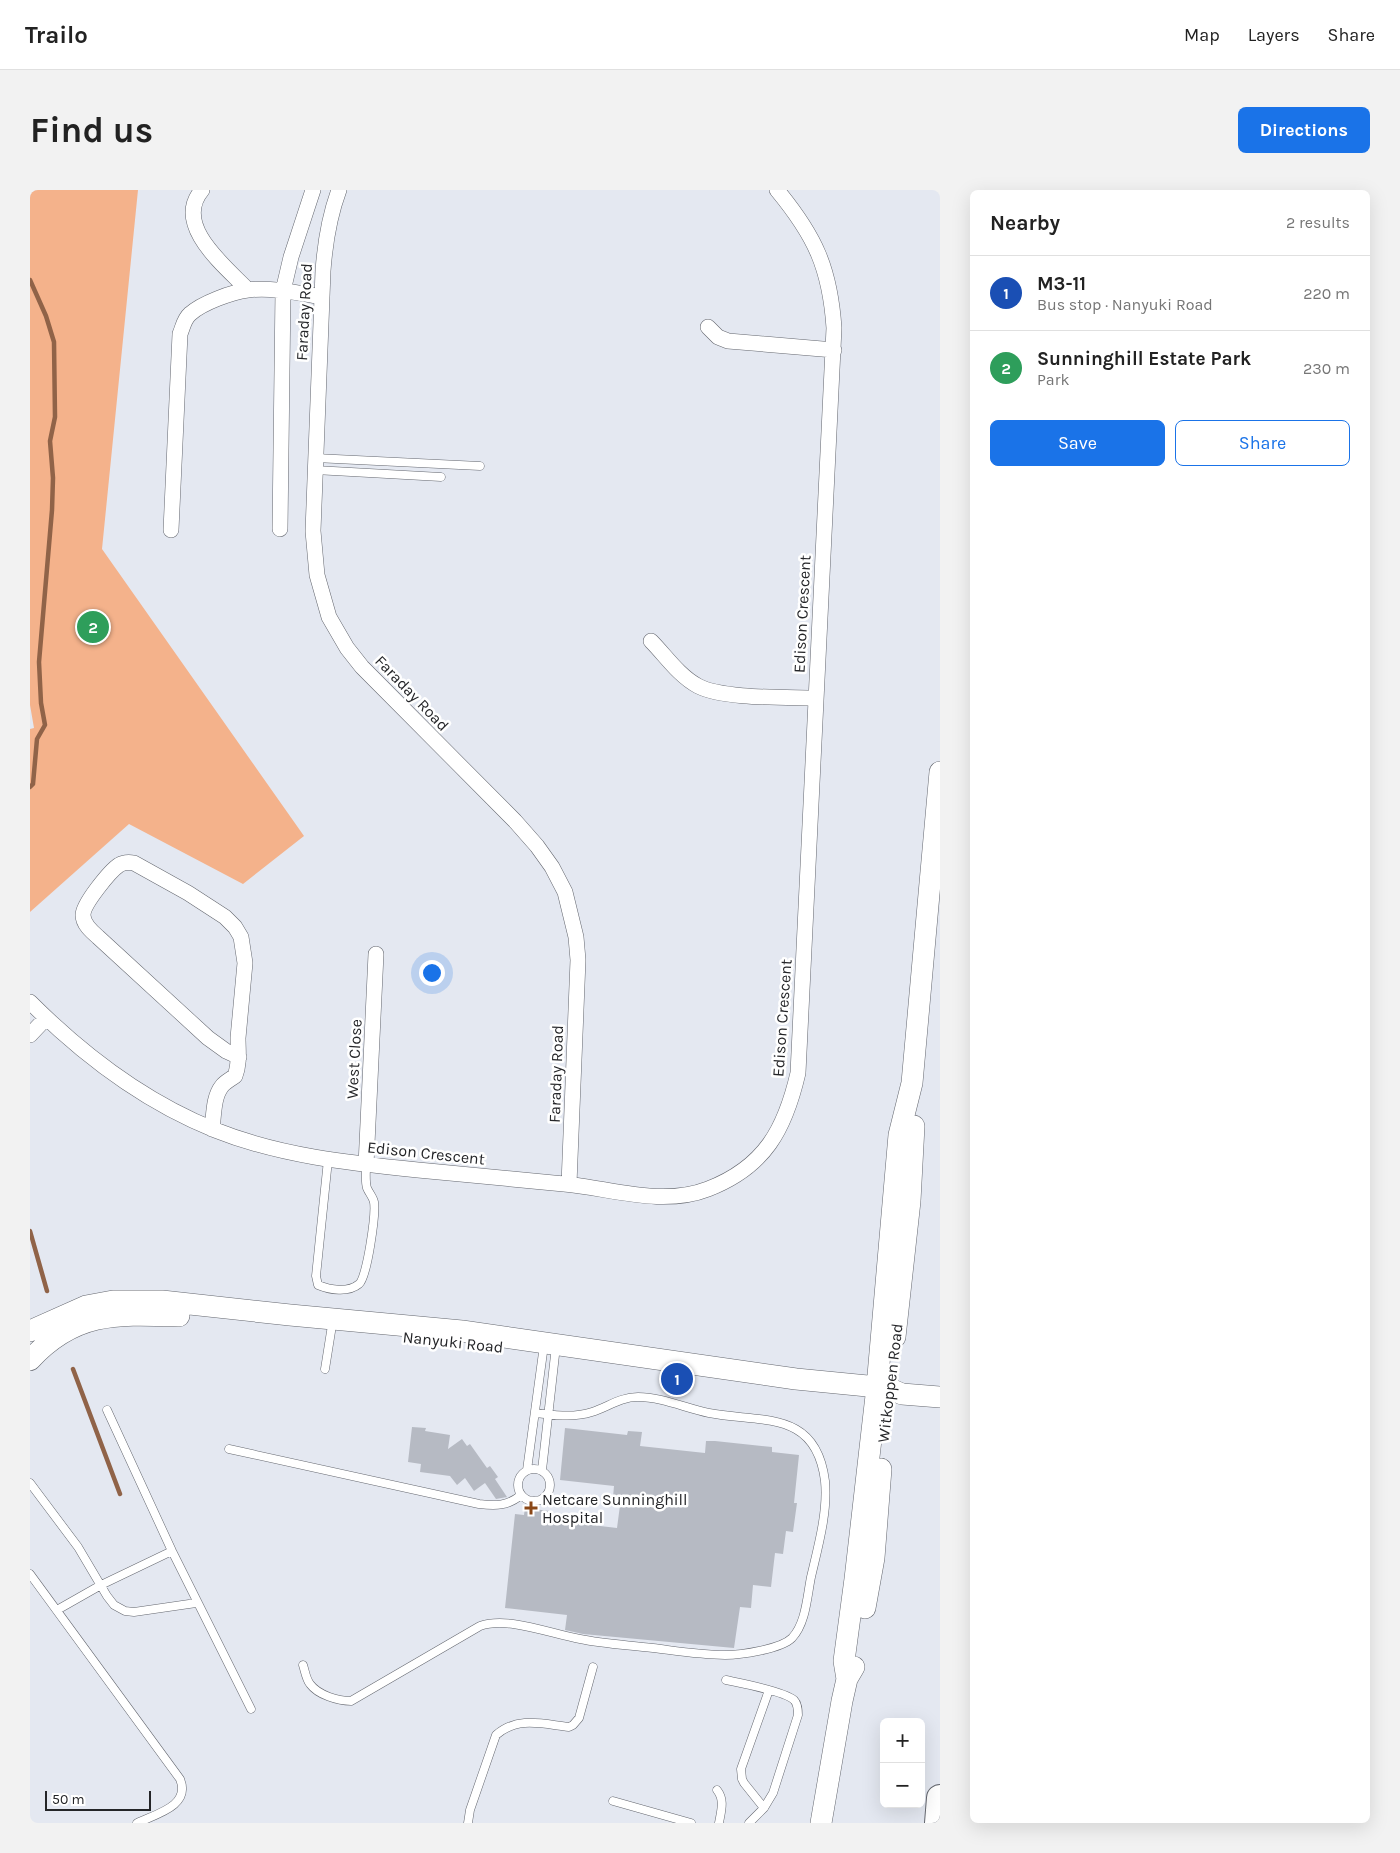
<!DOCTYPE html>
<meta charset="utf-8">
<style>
:root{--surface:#fff;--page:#f2f2f2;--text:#222;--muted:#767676;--line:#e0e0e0;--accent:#1a73e8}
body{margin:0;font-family:Karla,sans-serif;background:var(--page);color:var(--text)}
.controls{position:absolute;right:15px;bottom:15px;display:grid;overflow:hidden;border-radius:8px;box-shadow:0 5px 20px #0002}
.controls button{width:45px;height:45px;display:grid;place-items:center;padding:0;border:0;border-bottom:1px solid var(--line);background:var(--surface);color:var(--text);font:25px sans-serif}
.scale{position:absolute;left:15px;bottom:12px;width:106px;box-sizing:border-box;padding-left:5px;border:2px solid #242528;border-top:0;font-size:14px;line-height:18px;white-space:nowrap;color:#242528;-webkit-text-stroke:4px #fff;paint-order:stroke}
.you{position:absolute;left:401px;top:782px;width:18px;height:18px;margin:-12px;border:4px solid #fff;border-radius:50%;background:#1a73e8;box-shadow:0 0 0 8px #1a73e833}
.badge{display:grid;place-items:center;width:32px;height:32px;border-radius:50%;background:var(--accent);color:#fff;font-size:16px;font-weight:700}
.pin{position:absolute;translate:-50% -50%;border:2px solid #fff;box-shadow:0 1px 5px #0006}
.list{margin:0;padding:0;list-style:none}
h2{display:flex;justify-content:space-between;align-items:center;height:65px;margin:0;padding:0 20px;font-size:21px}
h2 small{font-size:16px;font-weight:400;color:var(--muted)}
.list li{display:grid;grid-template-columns:32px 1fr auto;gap:15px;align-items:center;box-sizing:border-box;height:75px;padding:0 20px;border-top:1px solid var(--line)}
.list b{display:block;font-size:19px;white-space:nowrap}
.list p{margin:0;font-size:16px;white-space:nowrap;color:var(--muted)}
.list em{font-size:16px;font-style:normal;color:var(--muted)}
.actions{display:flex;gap:10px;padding:15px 20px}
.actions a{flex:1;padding:11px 0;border:1px solid var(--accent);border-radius:8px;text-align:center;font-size:18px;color:var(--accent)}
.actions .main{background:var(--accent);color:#fff}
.map{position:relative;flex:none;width:910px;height:1633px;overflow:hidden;border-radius:8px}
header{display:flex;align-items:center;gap:30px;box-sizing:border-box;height:70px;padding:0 25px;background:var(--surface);border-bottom:1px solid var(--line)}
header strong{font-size:24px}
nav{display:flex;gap:28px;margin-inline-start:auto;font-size:18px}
.intro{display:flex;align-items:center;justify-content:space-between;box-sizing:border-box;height:120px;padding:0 30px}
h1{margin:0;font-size:35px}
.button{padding:12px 22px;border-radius:8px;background:var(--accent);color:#fff;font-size:18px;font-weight:700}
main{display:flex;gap:30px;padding:0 30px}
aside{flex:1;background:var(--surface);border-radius:8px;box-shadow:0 5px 20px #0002}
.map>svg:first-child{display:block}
.green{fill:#f4b28b}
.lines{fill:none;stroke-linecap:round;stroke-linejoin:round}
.stream{stroke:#906348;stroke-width:4.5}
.building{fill:#b6bac3}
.service-casing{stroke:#64676f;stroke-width:9}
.minor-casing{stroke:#64676f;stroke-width:16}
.secondary-casing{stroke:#64676f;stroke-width:22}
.motorway-casing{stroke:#64676f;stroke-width:28}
.service{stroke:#fff;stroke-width:8}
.minor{stroke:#fff;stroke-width:15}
.secondary{stroke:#fff;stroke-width:21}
.motorway{stroke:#fff;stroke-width:26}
.poi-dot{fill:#8a4717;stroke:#fff;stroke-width:2}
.labels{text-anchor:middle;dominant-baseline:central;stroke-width:5;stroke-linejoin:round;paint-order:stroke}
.street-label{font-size:16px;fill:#242528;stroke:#fff}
.poi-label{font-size:16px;fill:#242528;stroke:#fff;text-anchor:start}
</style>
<header>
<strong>Trailo</strong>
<nav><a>Map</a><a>Layers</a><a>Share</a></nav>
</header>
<div class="intro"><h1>Find us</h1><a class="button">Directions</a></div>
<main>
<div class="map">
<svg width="910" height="1633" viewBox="0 0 910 1633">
<rect width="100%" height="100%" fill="#e4e8f1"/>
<path class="green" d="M0 0H108L72 359 274 646 213 694 99 634 0 722V539L4 538 0 515Z"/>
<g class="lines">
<path class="stream" d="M0 90 16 126 24 152 25 227 20 251 23 288 22 320 9 472 11 513 15 535 7 549 3 594 0 597
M0 1041 17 1101
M43 1179 90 1304"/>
</g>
<path class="building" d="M382 1237 396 1238 395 1241 420 1245 418 1259 432 1249 437 1256 440 1254 457 1278 460 1276 468 1287 465 1289 477 1307 466 1309 455 1293 444 1301 435 1288 427 1295 420 1286 390 1282 391 1274 378 1272Z
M535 1238 597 1245 598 1241 612 1242 610 1256 675 1263 676 1251H685L742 1257V1262L769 1265 764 1313H767L763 1342 756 1341 753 1364 745 1363 741 1397 723 1395 721 1418 710 1417 704 1458 553 1444 535 1440 537 1425 475 1418 485 1324 494 1325 495 1318 520 1321 519 1329 528 1330V1331L587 1338 591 1308 583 1307 584 1296 530 1290Z"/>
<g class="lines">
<defs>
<path id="service" d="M285 268 450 276
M285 280 411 287
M298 970 286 1086 288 1095C300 1100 318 1103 329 1094 337 1088 346 1024 344 1012 343 1007 339 1003 337 998 335 992 336 982 336 975
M295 1179 303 1129
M77 1220 142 1361 221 1519
M199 1259 449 1314C466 1316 478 1316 491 1305
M488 1295a16 16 0 1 1 32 0a16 16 0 1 1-32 0Z
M497 1280 514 1155
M512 1280 526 1156
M0 1293 48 1357 77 1406 84 1415 95 1421 104 1422 166 1413
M0 1384 150 1589C161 1616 126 1624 107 1633
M27 1420 71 1395 142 1361
M273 1475C275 1481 276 1489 280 1494 288 1505 308 1511 321 1511L450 1436C478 1426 521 1444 550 1449 574 1454 599 1455 623 1458 647 1461 671 1465 695 1465 711 1465 751 1459 762 1448 776 1433 777 1407 781 1387 788 1357 798 1322 795 1291 786 1219 731 1233 679 1223 655 1218 632 1207 608 1207 590 1207 578 1217 562 1222 543 1228 525 1225 506 1223
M696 1490C710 1493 754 1501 764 1510 768 1514 768 1520 768 1525L743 1603 734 1618 719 1633
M687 1600C695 1610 691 1621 689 1633
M583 1611 661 1633
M734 1618 714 1593 712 1589 711 1579 739 1500
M438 1633 440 1620 466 1545C488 1526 512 1534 539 1537L543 1535 549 1528 563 1477"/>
<path id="minor" d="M172 0C142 35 196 77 218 100
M309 0C299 27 295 53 293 81L283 341 287 385 299 427 317 458 332 477 485 631 507 656 522 677 535 702 546 747 548 770 539 994
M678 137 688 147 698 151 804 160
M250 339 253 101 261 67 283 0
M141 340 150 144C153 137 154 129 160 124 172 113 202 102 218 100 242 97 268 103 292 107
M621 451C635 465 649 486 668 496 692 509 756 507 785 508
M0 812C53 865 115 912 185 940 250 966 319 973 388 980 436 985 485 989 534 994 580 998 632 1017 678 999 735 977 755 939 768 883L804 138C800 78 785 46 747 0
M0 845 16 828
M182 939C184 926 183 907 192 896 195 892 201 889 205 886 210 873 208 861 208 848L215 773 211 747 205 737 195 727 158 703 104 673C99 672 94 672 89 675 80 681 53 714 53 725 53 734 61 741 68 747L178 848 196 861 209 867
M336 975 346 764"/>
<path id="secondary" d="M0 1141 56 1116 83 1111H132L260 1125 432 1141 766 1189 858 1198 872 1204 910 1207
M865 1147 880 1011 884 936
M0 1170C45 1121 88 1124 149 1126
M835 1418 844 1368 851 1279
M817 1489 814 1471 825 1389 847 1197 869 945 882 893 910 582
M791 1633 812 1511 817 1489 824 1477"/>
<path id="motorway" d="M908 1633 910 1608"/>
</defs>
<use href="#service" class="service-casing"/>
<use href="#minor" class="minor-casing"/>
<use href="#secondary" class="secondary-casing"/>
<use href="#motorway" class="motorway-casing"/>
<use href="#service" class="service"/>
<use href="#minor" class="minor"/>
<use href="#secondary" class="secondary"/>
<use href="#motorway" class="motorway"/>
</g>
<path class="poi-dot" d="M498.5 1310.5h5v5h5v5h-5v5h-5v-5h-5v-5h5z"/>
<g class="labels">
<g class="street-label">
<text transform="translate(274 122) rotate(-87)">Faraday Road</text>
<text transform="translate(772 424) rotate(-87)">Edison Crescent</text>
<text transform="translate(382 503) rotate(46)">Faraday Road</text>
<text transform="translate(752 828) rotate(-86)">Edison Crescent</text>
<text transform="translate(324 869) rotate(-87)">West Close</text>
<text transform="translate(526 884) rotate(-88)">Faraday Road</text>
<text transform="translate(396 963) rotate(6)">Edison Crescent</text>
<text transform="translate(423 1152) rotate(6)">Nanyuki Road</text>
<text transform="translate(860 1193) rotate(-83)">Witkoppen Road</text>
</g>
<g class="poi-label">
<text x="512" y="1309">Netcare Sunninghill<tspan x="512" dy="18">Hospital</tspan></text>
</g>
</g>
</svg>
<div class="controls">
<button>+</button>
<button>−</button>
</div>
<div class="scale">50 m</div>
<div class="you"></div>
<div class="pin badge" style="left:647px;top:1189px;background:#1a4fb4">1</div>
<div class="pin badge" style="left:63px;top:437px;background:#2e9e5b">2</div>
</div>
<aside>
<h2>Nearby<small>2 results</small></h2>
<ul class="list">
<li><span class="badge" style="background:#1a4fb4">1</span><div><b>M3-11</b><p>Bus stop · Nanyuki Road</p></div><em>220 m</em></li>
<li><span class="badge" style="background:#2e9e5b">2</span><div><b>Sunninghill Estate Park</b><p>Park</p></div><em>230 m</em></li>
</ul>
<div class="actions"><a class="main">Save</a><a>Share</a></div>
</aside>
</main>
